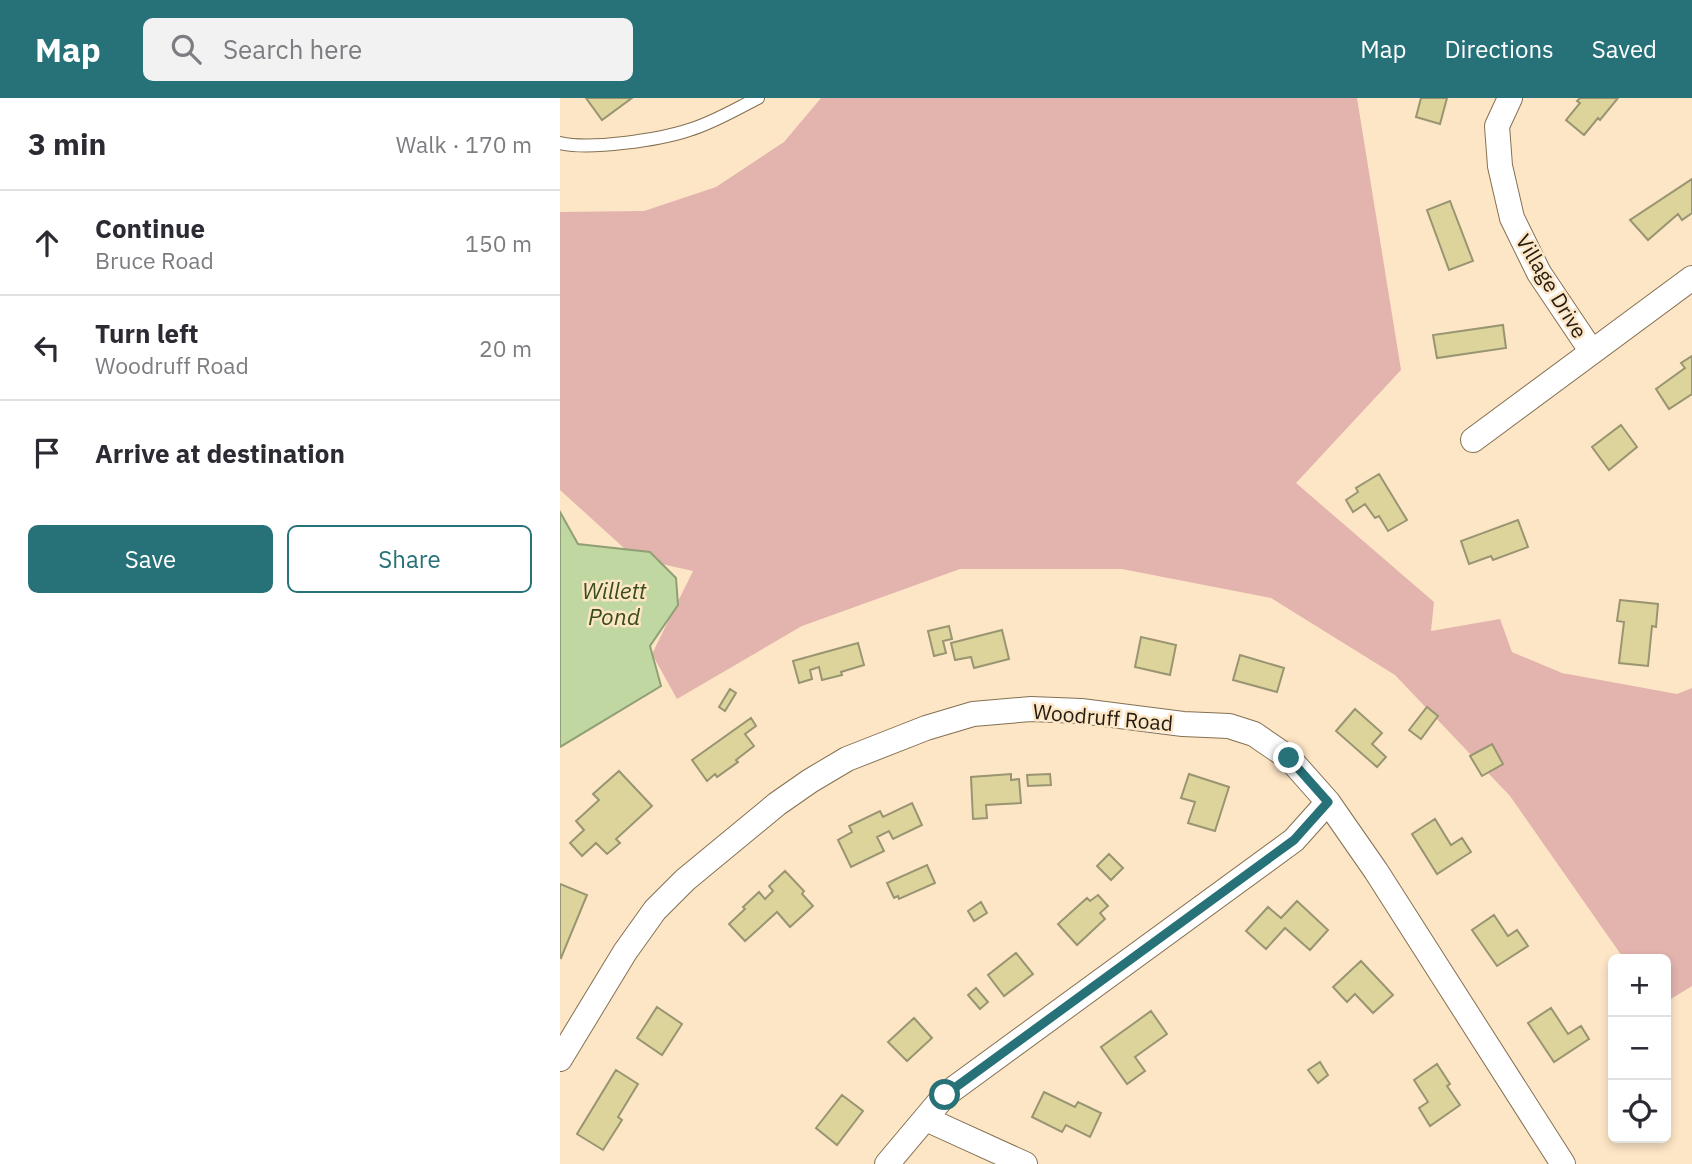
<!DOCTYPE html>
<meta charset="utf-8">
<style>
:root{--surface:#fff;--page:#f2f2f3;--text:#2b2b33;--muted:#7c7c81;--line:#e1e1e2;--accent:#277178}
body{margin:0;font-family:"IBM Plex Sans",sans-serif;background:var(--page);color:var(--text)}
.controls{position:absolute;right:21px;bottom:21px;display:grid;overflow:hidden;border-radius:10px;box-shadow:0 4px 10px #0003}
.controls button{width:63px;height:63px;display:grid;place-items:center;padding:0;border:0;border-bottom:2px solid var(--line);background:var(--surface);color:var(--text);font:35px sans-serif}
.stop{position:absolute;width:21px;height:21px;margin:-16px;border:5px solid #277178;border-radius:50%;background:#fff}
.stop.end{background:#277178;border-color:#fff;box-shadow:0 2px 7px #0008}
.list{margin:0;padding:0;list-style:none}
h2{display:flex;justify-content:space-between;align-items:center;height:91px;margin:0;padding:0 28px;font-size:30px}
h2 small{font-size:23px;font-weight:400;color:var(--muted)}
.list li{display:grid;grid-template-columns:46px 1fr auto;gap:21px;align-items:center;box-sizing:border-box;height:105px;padding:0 28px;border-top:2px solid var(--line)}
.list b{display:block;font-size:26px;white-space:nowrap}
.list p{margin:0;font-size:23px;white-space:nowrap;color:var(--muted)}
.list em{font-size:23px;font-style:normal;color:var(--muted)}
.actions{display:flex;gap:14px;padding:21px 28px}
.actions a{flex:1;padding:16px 0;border:2px solid var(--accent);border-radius:10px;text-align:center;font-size:24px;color:var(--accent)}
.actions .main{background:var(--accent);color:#fff}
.icon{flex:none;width:38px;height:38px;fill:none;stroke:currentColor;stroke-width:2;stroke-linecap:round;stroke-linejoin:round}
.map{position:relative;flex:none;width:1132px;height:1066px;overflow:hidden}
header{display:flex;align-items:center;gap:42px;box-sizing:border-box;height:98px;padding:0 35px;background:var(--accent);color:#fff}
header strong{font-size:33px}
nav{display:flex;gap:38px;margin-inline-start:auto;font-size:24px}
.search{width:490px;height:63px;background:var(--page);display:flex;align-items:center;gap:18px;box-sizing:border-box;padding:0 24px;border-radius:10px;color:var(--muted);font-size:26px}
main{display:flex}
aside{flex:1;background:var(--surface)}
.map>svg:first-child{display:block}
.green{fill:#e3b3ae}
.water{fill:#c0d7a1;stroke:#919f76;stroke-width:2}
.building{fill:#dcd49a;stroke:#999572;stroke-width:2}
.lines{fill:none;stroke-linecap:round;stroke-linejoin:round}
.lane-casing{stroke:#847052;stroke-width:14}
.street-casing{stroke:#847052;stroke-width:26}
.lane{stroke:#fff;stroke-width:12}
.street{stroke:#fff;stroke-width:24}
.route{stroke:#277178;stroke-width:9}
.labels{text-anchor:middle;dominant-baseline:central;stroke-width:5;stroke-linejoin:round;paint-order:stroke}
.street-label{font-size:21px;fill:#241c10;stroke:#fde6c6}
.water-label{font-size:23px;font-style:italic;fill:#394e16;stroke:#fde6c6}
</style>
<header>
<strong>Map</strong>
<div class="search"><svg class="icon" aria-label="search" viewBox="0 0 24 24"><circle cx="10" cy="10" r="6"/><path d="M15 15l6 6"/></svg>Search here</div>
<nav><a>Map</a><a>Directions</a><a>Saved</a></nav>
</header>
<main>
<aside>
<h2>3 min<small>Walk · 170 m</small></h2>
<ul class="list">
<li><svg class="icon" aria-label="ahead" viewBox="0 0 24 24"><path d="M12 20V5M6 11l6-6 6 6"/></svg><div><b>Continue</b><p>Bruce Road</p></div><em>150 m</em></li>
<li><svg class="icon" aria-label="left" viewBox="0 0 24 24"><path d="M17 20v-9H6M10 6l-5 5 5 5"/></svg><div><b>Turn left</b><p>Woodruff Road</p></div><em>20 m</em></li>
<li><svg class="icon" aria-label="arrive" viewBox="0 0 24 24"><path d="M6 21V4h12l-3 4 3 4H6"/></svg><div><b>Arrive at destination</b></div></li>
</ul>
<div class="actions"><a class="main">Save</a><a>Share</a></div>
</aside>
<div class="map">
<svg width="1132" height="1066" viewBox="0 0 1132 1066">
<rect width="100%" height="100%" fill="#fde6c6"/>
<path class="green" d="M261 0H797L841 272 736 385 874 504 871 533 940 521 952 554 1002 575 1117 596 1132 590V888L1106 904V861H1064L950 698 835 577 711 500 562 471H400L242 528 117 601 92 556 133 473 75 460 0 392V114L84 113 156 89 224 44Z"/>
<path class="water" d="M0 414 18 446 90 454 116 480 118 507 90 548 101 588 0 649Z"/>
<path class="building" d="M26 0H72L42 22Z
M861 0H887L880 26 856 19Z
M1020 0H1058L1040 22 1038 20 1024 37 1006 22 1020 5 1017 3Z
M1132 81V115L1122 122 1118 116 1088 142 1070 122Z
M890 103 913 163 889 172 867 112Z
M943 227 946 250 877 260 873 237Z
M1132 258V296L1109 311 1096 291 1125 270 1121 265Z
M1061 327 1077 349 1049 372 1032 349Z
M819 376 847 422 828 433 819 418 815 420 805 406 793 414 786 402 798 394 796 390Z
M958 422 968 449 933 462 931 458 909 466 901 443Z
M1060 502 1098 506 1096 529 1092 528 1088 568 1059 565 1064 524 1057 523Z
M389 528 392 541 383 543 386 555 374 558 368 533Z
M442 532 449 561 414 570 411 559 395 562 391 545Z
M581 539 616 547 610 577 575 569Z
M298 545 304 567 281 574 282 577 262 582 259 569 250 572 252 581 239 585 233 563Z
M680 557 724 570 717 594 673 582Z
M170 591 176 595 165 613 159 609Z
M867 609 878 618 861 641 849 632Z
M795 611 822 635 812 646 826 659 817 669 776 633Z
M191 620 196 628 185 636 194 648 176 662 178 664 157 679 155 676 147 683 132 662Z
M932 646 943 666 922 678 910 658Z
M59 673 92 708 56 741 60 745 47 756 36 745 22 758 10 745 24 732 16 723 39 702 33 696Z
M451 676V682L459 681 461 705 426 707 427 720 413 721 411 679Z
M490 676 491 687 468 688 467 677Z
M629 676 669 689 655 733 628 725 635 704 621 700Z
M352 705 362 727 333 741 329 733 317 739 324 753 291 769 278 742 292 734 289 728 320 713 323 719Z
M875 721 891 747 902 740 911 754 877 776 852 736Z
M549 756 563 770 551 782 537 768Z
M367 767 375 785 339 801 338 798 334 800 327 785Z
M225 773 244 793 242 796 253 808 230 829 217 814 185 843 169 826 185 811 183 809 199 794 205 801 213 793 209 788Z
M0 786 27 797 1 860 0 859Z
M538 797 548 808 540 815 545 821 517 847 498 826 527 800 530 803Z
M737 803 768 832 750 852 725 830 706 851 686 833 708 809 721 820Z
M421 804 427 815 414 823 408 813Z
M934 817 948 838 957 832 968 848 937 868 912 832Z
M456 855 473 876 444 898 428 877Z
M801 863 833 897 813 915 795 896 787 904 773 889Z
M416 890 428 904 420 911 408 897Z
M97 909 122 926 102 957 77 940Z
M991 910 1008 936 1021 928 1029 941 994 964 968 925Z
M591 913 607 936 575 959 585 973 567 986 541 949Z
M354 920 372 940 347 963 328 944Z
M760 964 768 977 758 985 748 972Z
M877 966 890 986 887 988 900 1007 870 1028 859 1010 868 1004 854 982Z
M56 972 78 986 58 1019 62 1022 43 1052 17 1036Z
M484 994 515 1009 518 1004 541 1015 530 1039 506 1027 502 1034 472 1019Z
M282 997 303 1013 277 1047 256 1030Z"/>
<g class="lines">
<defs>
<path id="lane" d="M0 45C30 52 99 42 129 32 153 25 176 11 198 0"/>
<path id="street" d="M950 0 937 28 940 68 952 120 979 175 1032 254
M913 342 1132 180
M0 961 65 854 95 812 125 782 217 706 250 683 287 661 366 630 413 616 471 611 521 613 623 626 669 628 694 636 729 660 768 704 816 773 1003 1066
M366 1021 465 1066
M327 1066 385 997 734 742 768 704"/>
</defs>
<use href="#lane" class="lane-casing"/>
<use href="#street" class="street-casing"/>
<use href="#lane" class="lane"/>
<use href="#street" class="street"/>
</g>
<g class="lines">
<path class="route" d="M385 997 734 742 768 704 729 660"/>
</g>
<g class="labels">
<g class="street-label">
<text transform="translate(992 188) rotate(59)">Village Drive</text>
<text transform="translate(543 619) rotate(5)">Woodruff Road</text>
</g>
<g class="water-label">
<text x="54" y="492">Willett<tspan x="54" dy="26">Pond</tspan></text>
</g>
</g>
</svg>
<div class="controls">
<button>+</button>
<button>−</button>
<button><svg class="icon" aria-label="locate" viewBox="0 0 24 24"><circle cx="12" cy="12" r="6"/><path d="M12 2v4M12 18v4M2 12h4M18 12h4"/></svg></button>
</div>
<div class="stop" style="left:385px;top:997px"></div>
<div class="stop end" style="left:729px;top:660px"></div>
</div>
</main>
